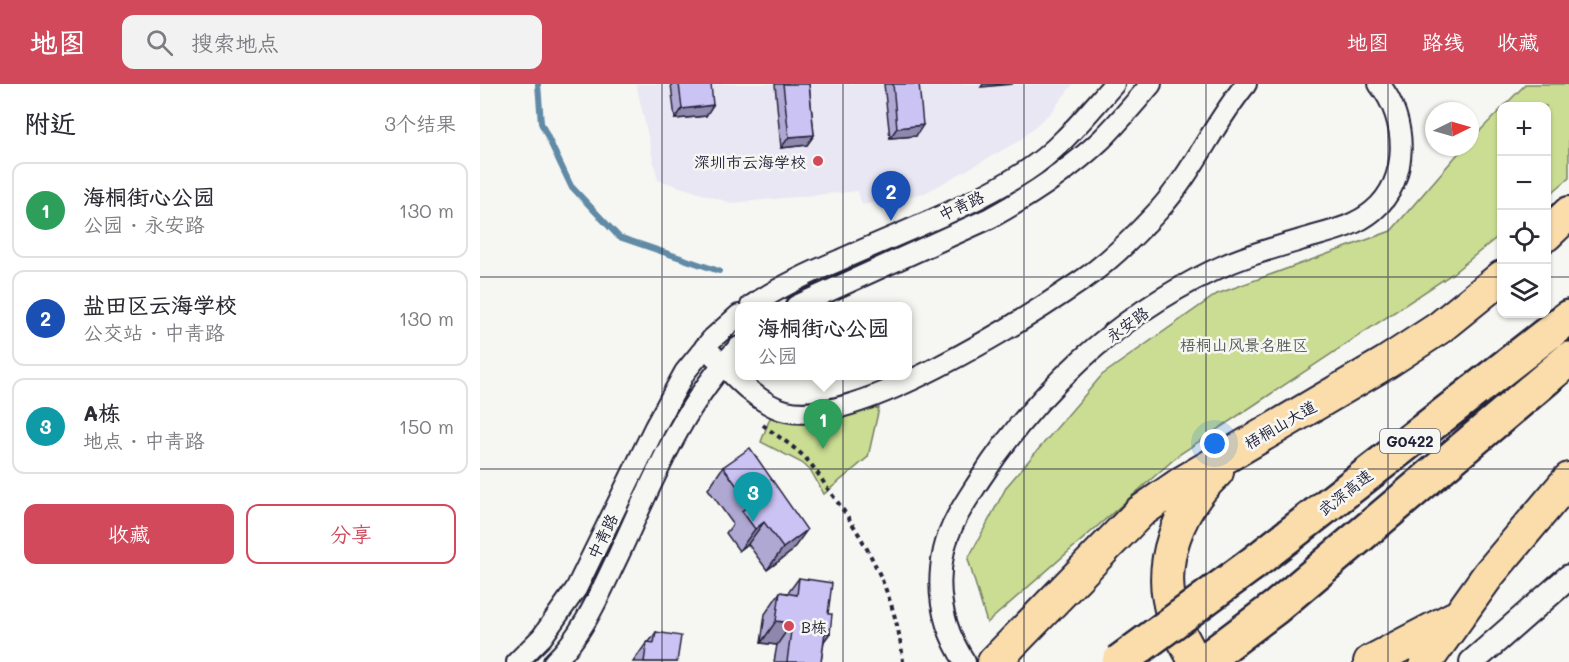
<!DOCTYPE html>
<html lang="zh">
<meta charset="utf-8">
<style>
:root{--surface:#fff;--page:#f2f2f3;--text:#2b2b33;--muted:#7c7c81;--line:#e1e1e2;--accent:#d1495b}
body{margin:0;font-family:Mali,"LXGW WenKai TC",sans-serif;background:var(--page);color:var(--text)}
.controls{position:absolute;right:18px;top:18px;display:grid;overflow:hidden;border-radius:12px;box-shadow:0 2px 4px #0004}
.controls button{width:54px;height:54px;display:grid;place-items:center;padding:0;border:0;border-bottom:2px solid var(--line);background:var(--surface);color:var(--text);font:30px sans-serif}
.compass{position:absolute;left:945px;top:18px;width:54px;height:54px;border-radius:50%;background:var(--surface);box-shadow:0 2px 4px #0004;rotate:85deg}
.you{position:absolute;left:735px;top:360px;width:21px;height:21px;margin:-15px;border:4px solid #fff;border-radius:50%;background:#1a73e8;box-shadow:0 0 0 9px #1a73e833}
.badge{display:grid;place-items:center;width:39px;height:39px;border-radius:50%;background:var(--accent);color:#fff;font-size:20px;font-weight:700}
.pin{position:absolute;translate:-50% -50px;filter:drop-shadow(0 2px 3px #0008)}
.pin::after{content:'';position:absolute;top:32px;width:21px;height:18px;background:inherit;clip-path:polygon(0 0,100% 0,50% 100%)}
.popup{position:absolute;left:255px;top:218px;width:177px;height:78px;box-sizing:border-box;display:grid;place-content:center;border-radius:12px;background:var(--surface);filter:drop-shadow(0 2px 4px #0005);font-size:20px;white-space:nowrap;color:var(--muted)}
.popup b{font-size:22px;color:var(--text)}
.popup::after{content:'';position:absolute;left:50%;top:100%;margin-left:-12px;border:12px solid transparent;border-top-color:var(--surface)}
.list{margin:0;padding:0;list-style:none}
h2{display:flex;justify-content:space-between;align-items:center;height:78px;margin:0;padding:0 24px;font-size:26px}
h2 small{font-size:20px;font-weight:400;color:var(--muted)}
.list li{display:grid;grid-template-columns:39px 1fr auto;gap:18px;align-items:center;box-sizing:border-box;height:96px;margin:0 12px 12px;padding:0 12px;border:2px solid var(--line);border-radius:12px}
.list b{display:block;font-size:22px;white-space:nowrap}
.list p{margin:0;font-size:20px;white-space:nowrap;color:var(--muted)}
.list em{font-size:20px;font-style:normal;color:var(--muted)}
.actions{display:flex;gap:12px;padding:18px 24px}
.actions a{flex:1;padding:14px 0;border:2px solid var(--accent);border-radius:12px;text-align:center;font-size:21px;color:var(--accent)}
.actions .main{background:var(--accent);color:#fff}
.icon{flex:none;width:33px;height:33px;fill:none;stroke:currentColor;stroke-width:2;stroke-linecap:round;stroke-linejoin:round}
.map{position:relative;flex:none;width:1089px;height:578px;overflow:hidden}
header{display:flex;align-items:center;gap:36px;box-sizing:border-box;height:84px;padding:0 30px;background:var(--accent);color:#fff}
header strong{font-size:28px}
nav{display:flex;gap:33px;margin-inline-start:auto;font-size:21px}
.search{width:420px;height:54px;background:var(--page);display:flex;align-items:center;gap:15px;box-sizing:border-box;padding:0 21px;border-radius:12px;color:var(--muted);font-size:22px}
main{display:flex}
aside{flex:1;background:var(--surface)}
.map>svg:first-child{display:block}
.built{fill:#e9e7f3}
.green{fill:#cadd92;stroke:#768066;stroke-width:1.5}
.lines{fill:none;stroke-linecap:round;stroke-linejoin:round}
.stream{stroke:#608aa5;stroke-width:6}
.minor-casing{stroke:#22223b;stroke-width:24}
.tertiary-casing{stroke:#22223b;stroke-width:28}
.primary-casing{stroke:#22223b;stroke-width:36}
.motorway-casing{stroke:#22223b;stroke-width:38}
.path{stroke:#22223b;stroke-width:4;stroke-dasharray:4.5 4.5;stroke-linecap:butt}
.minor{stroke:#f6f6f2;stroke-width:20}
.tertiary{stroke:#f6f6f2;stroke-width:24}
.primary{stroke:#faddab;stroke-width:32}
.motorway{stroke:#faddab;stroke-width:33}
.motorway-bridge-casing{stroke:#22223b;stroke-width:38;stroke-linecap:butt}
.motorway-bridge{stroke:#faddab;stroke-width:33}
.wall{fill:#afa8d3;stroke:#22223b;stroke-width:1.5}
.shaded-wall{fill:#8f88ac;stroke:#22223b;stroke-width:1.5}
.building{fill:#ccc3f5;stroke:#22223b;stroke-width:1.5}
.grid{fill:none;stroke:#22223b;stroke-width:1.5;stroke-opacity:0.55}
.poi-dot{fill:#d1495b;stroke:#f6f6f2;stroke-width:2}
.labels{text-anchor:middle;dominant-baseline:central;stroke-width:5;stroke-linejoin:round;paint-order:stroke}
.shield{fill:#f6f6f2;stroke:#626272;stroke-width:1.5}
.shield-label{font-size:15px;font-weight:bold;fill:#22223b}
.poi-label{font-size:16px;fill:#22223b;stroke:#f6f6f2;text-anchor:end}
.street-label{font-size:16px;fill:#22223b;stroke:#f6f6f2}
.park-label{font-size:16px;fill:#545a55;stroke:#f6f6f2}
</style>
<header>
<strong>地图</strong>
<div class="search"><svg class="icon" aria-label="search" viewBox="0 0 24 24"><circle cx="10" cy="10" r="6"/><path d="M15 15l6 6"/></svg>搜索地点</div>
<nav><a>地图</a><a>路线</a><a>收藏</a></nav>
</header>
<main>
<aside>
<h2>附近<small>3个结果</small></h2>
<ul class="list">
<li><span class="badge" style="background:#2e9e5b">1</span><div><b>海桐街心公园</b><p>公园 · 永安路</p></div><em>130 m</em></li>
<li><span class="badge" style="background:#1a4fb4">2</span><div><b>盐田区云海学校</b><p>公交站 · 中青路</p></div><em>130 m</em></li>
<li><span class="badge" style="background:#0f9aa8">3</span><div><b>A栋</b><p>地点 · 中青路</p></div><em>150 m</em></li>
</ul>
<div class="actions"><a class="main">收藏</a><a>分享</a></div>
</aside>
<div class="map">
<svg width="1089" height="578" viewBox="0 0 1089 578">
<rect width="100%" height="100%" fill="#f6f6f2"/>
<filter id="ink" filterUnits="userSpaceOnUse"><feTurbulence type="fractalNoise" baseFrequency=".0167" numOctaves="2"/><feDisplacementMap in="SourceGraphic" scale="12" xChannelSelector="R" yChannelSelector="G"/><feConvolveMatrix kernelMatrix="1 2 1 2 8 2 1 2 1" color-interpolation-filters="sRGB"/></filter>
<g filter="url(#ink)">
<path class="built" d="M156 0H593L572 27 539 57 445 109 382 121 378 107 251 119 178 96Z"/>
<path class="green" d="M1046 0H1089V94L1067 113 1066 22H1024Z
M1021 25V150L972 190 700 370 507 539 488 475 527 402 622 291 737 210 911 147 983 64 990 63V57Z
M399 324 388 373 344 410 331 387 322 379 281 358 293 326Z"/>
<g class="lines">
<path class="stream" d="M58 0 61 39 91 102 139 153 239 187"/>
<defs>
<path id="minor" d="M271 222C299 203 329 189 360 176 422 148 489 124 546 87 580 65 607 30 634 0
M316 222 510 134C550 112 588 87 621 56 639 38 655 19 671 0
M225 263C247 284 276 320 306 327 374 344 543 237 601 197 629 178 655 152 678 127 713 89 733 40 766 0
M37 578 62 553 96 505 175 343 205 288 232 255 259 231
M74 578C104 549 120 509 138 472 172 399 202 321 259 263
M485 578C462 543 455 507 464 466 470 440 485 419 499 397 556 308 636 233 732 187 763 172 797 163 831 153 852 147 875 142 893 127 930 96 928 35 899 0"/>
<path id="tertiary" d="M992 578 1089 493"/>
<path id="primary" d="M1066 151 1089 129
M514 578 660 428 703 398 907 278 959 244 1022 193
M715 578C708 562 698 549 693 532 676 479 698 425 737 388
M890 578 974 534
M946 578 1009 490 1089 395"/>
<path id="motorway" d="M771 481 1089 233
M723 578 796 523 1089 275"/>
</defs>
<use href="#minor" class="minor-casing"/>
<use href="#tertiary" class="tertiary-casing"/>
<use href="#primary" class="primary-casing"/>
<use href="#motorway" class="motorway-casing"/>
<path class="path" d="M283 341C297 352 317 364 329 378 337 387 343 398 350 408 387 456 418 517 423 578"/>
<use href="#minor" class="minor"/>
<use href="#tertiary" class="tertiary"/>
<use href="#primary" class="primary"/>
<use href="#motorway" class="motorway"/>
<defs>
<path id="motorway-bridge" d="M639 578 771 481"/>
</defs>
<use href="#motorway-bridge" class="motorway-bridge-casing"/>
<use href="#motorway-bridge" class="motorway-bridge"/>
</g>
<path class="wall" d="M191 0H231L226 32 195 35Z
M295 0H329L334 51 327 61 301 64Z
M404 0H439L436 52 410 54Z
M243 383 311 468 287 486 268 460 259 467 246 449 253 440 228 405Z
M319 494 348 530 350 549 344 557 341 578H294L297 561 281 559 285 530 300 508 308 509Z
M176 548 197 578H153L167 558H169Z"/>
<path class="shaded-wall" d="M503 0H533L501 3Z
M233 21 226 32 195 35 202 25Z
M443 41 436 52 410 54 417 44Z
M334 51 327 61 301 64 309 53Z
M284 438 268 460 259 467 275 445Z
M327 446 311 468 287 486 303 464Z
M296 537 312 539 297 561 281 559Z
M345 548 350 549 335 570Z"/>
<path class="building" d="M199 0H231L233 21 202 25Z
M303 0H329L334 51 309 53Z
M413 0H439L443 41 417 44Z
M270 364 327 446 303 464 284 438 275 445 262 427 270 420 243 383Z
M319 494 352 499 348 530H352L350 549 345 548 341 578H307L312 539 296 537 300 508 317 511Z
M176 548 201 552 197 578H164L167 558 174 559Z"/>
</g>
<path class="grid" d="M182 0V578M363 0V578M544 0V578M726 0V578M908 0V578M0 193H1022M1066 193H1089M0 385H1089"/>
<g class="poi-dot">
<circle cx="338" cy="77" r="6"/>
<circle cx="309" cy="542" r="6"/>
</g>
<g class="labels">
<rect class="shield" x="900" y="345" width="60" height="24" rx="4.5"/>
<g class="shield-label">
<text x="930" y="357">G0422</text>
</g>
<g class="poi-label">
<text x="326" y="77">深圳市云海学校</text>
<text x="321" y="542" text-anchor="start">B栋</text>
</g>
<g class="street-label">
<text transform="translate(481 121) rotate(-25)">中青路</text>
<text transform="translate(647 240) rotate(-36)">永安路</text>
<text transform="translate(800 340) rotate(-30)">梧桐山大道</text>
<text transform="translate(865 408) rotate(-38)">武深高速</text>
<text transform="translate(122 452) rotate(-64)">中青路</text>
</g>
<g class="park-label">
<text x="764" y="260">梧桐山风景名胜区</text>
</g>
</g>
</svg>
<div class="controls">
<button>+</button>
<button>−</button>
<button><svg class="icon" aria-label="locate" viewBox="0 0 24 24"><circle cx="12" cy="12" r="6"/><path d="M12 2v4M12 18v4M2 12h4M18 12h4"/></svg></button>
<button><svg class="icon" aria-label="layers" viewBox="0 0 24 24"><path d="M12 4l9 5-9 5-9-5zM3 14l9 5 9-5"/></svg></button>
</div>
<svg class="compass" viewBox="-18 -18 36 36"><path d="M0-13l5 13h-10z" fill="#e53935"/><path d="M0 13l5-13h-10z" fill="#7c7c81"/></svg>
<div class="you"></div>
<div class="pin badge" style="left:343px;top:365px;background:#2e9e5b">1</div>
<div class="popup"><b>海桐街心公园</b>公园</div>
<div class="pin badge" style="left:411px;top:137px;background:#1a4fb4">2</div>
<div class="pin badge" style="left:273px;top:438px;background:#0f9aa8">3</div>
</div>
</main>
